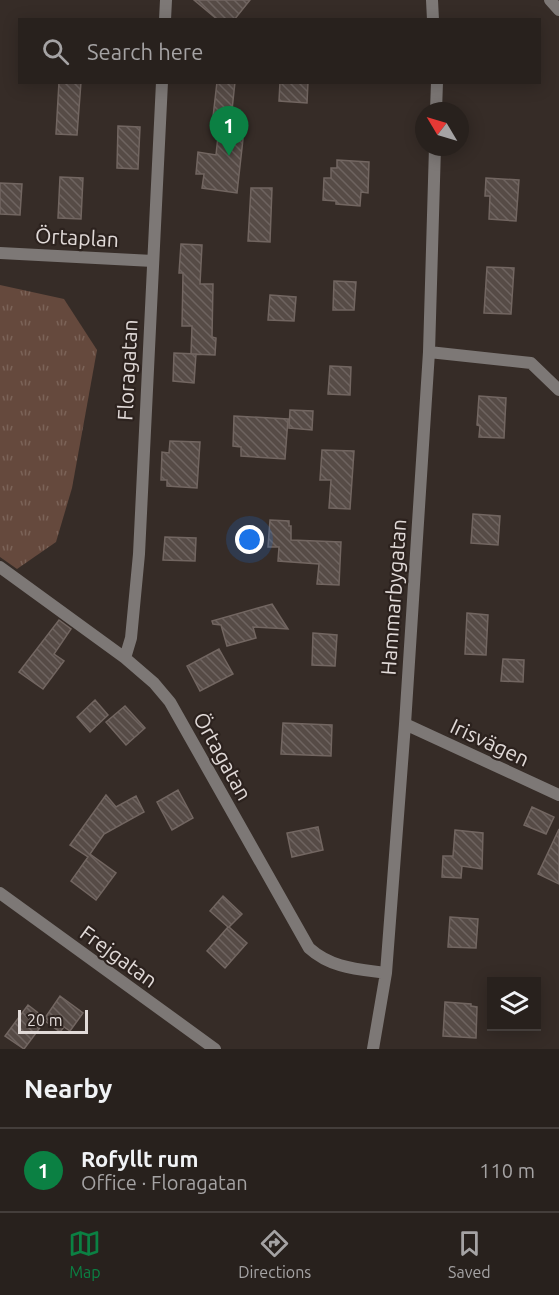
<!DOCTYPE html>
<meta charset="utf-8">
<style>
:root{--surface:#28211d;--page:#342e2a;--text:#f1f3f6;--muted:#a5a3a4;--line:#443e3b;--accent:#0b8043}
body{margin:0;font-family:Ubuntu,sans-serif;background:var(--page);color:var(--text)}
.controls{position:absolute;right:18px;bottom:18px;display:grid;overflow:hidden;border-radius:0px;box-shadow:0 3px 15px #0003}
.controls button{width:54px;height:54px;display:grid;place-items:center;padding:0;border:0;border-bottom:2px solid var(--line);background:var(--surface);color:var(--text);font:30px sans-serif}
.compass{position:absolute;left:415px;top:102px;width:54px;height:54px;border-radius:50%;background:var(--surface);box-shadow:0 3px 15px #0003;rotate:308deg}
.scale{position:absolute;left:18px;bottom:15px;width:70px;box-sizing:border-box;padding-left:6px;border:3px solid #e1dad8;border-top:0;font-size:16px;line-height:21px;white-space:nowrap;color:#e1dad8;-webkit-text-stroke:4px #2c221e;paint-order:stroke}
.you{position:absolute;left:250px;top:540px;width:21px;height:21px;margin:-15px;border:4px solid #fff;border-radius:50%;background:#1a73e8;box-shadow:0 0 0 9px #1a73e833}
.badge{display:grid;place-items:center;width:39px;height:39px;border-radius:50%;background:var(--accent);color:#fff;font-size:20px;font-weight:700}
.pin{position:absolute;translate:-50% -50px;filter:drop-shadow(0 2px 3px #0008)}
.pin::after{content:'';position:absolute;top:32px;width:21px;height:18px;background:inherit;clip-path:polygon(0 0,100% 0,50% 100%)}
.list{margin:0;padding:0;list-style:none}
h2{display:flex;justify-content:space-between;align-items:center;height:78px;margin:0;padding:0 24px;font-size:26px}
h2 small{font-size:20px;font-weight:400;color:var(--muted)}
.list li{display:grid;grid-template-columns:39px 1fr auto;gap:18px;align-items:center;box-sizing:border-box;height:84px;padding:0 24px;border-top:2px solid var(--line)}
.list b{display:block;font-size:22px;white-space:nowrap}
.list p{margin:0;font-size:20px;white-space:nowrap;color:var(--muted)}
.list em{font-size:20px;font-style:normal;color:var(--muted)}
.icon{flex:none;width:33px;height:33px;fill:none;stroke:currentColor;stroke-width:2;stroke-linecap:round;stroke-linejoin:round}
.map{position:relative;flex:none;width:559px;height:1049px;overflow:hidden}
.search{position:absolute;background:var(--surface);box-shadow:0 3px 15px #0003;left:18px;right:18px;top:18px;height:66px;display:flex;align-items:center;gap:15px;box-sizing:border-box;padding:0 21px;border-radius:0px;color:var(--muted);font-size:22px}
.sheet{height:162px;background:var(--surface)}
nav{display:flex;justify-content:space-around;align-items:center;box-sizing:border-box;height:84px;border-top:2px solid var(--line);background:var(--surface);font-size:16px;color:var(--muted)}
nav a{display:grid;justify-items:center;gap:3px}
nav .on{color:var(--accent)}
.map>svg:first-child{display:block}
.grass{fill:url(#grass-tufts)}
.building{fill:url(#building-back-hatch);stroke:#726661;stroke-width:1.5}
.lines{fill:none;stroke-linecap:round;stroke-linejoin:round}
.street{stroke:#7d7876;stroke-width:12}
.labels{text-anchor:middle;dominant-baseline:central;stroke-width:4.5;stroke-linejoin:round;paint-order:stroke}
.street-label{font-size:21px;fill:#e1dad8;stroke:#2c221e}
</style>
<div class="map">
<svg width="559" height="1049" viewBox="0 0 559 1049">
<defs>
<pattern id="grass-tufts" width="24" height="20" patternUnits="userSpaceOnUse" patternTransform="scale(1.5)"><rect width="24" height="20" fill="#65493d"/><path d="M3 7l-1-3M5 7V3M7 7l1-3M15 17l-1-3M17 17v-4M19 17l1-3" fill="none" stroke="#7b6358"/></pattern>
<pattern id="building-back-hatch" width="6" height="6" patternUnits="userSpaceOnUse" patternTransform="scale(1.5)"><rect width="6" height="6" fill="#564b46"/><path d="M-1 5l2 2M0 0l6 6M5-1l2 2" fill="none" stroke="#6e6460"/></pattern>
</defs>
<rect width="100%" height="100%" fill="#362c27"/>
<path class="grass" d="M0 285 64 299 97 350 72 488 56 542 17 569 0 557Z"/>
<path class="building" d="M194 0H250L234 20H218Z
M59 82H81L77 135 56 134Z
M217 82H235L231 119 213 117Z
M280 82H308L307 103 279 101Z
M118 126 140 127 138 169 117 168Z
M218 136 243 139 237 193 202 188 204 174H196L198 152 216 155Z
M337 160 369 162 368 193 361 192 360 206 336 204V201L323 200 324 178H331V168H337Z
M60 177 83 178 81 219 58 218Z
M486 178 519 180 516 221 489 219 490 196H485Z
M0 183 22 184 20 215 0 214Z
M251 188H272L270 242 248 241Z
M181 244 202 245 200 284H213L212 337 216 338 215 355 191 354 192 326H182L183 273H179Z
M487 267 514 268 511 314 484 313Z
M334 281 356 282 354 310H333Z
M270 295 296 297 294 321 268 320Z
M174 353 196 354 194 383 173 381Z
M330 366 351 367 350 395 328 394Z
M479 396 506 398 504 438 479 437 480 426 477 425Z
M290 410 313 411 312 430 289 428Z
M234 416 288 419 285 459 241 456V447L233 446Z
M170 441 200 442 197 488 167 486V480H161L162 452 169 453Z
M322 450 354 451 350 509 329 508 331 480H320Z
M473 514 500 516 498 545 471 543Z
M270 520 289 521V526H291V540L341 542 339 585 317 584 319 564 278 561 279 547H268Z
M165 537 196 538 195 561 163 560Z
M272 604 288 629 253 627 256 638 227 646 221 625 213 624 212 621Z
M467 613 488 615 486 655 465 654Z
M59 620 71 629 54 654 64 661 43 689 19 672Z
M313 633 337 635 335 666 312 665Z
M219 649 233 674 200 691 187 666Z
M503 659 524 660 523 682 501 681Z
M95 700 108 715 90 732 77 717Z
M125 706 145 728 126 745 106 722Z
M283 723 332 725 331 756 281 754Z
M178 790 193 818 172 830 157 802Z
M106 795 116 807 136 796 144 812 104 834 90 854 116 873 96 900 71 881 88 857 70 845Z
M532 807 554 817 546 834 524 825Z
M318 827 323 850 292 857 287 833Z
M559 829V884L538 874Z
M455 830 483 833 482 869 462 866 461 878 442 877 443 856H453Z
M223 896 242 914 229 927 247 943 225 968 207 951 228 927 210 911Z
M450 917 478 919 476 948 448 947Z
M60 996 83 1013 70 1031 64 1027 60 1032 45 1021 24 1049 5 1036 28 1005 45 1018Z
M445 1002 471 1004V1006L477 1007 476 1038 443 1036Z"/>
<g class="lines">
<path class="street" d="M432 0 433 20
M550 0 559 10
M165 20 166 0
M436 111 437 82
M0 253 153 261
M429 352 531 363 559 390
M0 567 125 658 154 683 170 702 309 948C331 968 357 969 386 973
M125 658 131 638 139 554 162 82
M405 724 559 795
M0 893 215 1049
M373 1049 386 973 405 724 429 352 435 147"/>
</g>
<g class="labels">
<g class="street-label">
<text transform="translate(77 237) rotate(3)">Örtaplan</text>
<text transform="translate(127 370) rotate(-87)">Floragatan</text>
<text transform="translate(393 597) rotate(-86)">Hammarbygatan</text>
<text transform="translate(490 742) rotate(25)">Irisvägen</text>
<text transform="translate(223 756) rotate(61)">Örtagatan</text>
<text transform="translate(119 956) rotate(36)">Frejgatan</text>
</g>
</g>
</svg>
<div class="controls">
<button><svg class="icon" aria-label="layers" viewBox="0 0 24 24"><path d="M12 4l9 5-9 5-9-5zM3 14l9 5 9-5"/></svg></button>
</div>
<svg class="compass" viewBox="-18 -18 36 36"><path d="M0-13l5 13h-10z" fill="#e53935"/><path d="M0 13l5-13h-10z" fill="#a5a3a4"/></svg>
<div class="scale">20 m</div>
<div class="you"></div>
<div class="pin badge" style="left:229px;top:156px">1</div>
<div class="search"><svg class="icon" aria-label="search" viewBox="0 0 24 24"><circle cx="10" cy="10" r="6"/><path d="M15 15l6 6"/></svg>Search here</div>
</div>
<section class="sheet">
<h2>Nearby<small></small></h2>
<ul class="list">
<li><span class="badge">1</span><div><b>Rofyllt rum</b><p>Office · Floragatan</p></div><em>110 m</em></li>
</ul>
</section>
<nav>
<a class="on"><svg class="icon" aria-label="map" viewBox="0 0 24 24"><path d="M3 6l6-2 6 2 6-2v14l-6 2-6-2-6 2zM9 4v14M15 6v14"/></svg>Map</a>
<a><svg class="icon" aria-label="directions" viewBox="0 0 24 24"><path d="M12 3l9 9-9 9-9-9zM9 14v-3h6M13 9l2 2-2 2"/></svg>Directions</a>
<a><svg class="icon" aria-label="saved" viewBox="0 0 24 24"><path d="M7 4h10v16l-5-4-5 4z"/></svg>Saved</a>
</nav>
